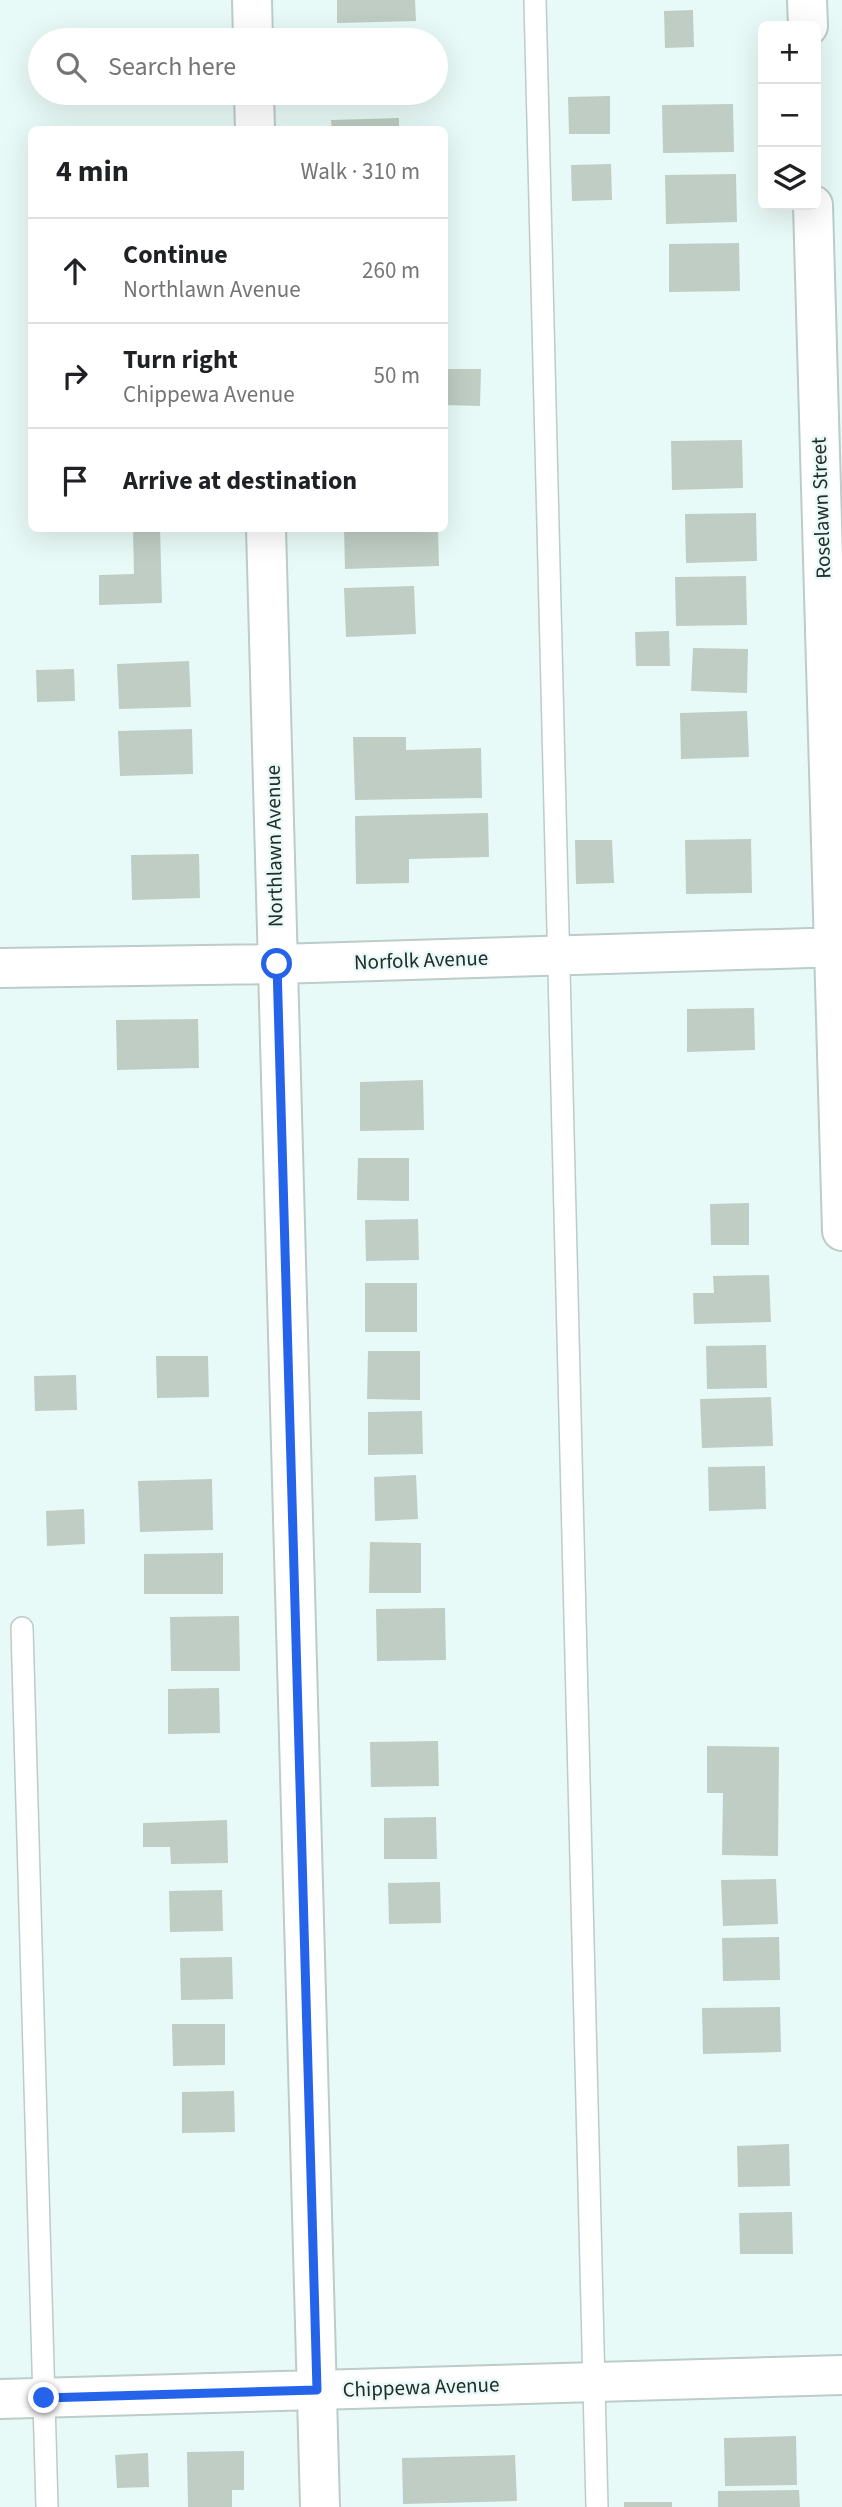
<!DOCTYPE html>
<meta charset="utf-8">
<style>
:root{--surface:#fff;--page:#f2f2f2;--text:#202124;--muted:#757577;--line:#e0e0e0}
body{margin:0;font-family:"Source Sans 3",sans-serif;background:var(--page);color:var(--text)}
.controls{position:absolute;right:21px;top:21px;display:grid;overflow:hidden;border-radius:10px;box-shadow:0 7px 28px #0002}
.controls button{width:63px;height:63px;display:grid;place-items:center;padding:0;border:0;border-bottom:2px solid var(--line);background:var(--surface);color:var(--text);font:35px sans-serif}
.stop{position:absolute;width:21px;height:21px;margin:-16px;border:5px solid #2563eb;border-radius:50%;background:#fff}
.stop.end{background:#2563eb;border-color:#fff;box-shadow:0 2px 7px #0008}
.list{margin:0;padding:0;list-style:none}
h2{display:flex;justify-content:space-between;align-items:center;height:91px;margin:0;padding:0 28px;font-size:30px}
h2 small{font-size:23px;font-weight:400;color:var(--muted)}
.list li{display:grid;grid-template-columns:46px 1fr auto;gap:21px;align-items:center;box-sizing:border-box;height:105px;padding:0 28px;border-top:2px solid var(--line)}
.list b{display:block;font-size:26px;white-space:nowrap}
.list p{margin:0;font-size:23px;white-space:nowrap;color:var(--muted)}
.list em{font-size:23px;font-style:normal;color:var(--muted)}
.icon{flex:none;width:38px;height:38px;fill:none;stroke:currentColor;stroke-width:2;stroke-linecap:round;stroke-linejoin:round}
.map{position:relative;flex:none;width:842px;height:2507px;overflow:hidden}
.search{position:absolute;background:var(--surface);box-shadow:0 7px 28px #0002;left:28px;top:28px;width:420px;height:77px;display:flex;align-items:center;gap:18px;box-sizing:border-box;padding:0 24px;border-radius:38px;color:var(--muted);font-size:26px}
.panel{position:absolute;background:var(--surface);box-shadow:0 7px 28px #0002;left:28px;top:126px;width:420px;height:406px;border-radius:10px}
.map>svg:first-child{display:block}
.building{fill:#bfcdc4}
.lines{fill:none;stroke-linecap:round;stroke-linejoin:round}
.service-casing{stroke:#bbccc9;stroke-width:24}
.minor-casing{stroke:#bbccc9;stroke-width:42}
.service{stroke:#fff;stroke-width:21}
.minor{stroke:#fff;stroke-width:38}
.route{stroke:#2563eb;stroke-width:9}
.labels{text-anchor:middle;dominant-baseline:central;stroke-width:5;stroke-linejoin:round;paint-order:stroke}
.street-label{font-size:21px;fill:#252b2a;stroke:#e8faf7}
</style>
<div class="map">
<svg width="842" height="2507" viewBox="0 0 842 2507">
<rect width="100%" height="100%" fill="#e8faf7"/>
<path class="building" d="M337 0H415L416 21 337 23Z
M693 10 694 47 665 48 664 11Z
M108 93H171L172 104H108Z
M610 96V134H569L568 97Z
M733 104 734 152 663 153 662 105Z
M399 118V130H332L331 120Z
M187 126 188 130H127V127Z
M611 164 612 200 572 201 571 165Z
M736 174 737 222 666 224 665 175Z
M739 243 740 291 669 292V244Z
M444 369H481L480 406 444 405Z
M742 440 743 488 672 490 671 441Z
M756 513 757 561 686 563 685 514Z
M133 528H160L162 603 99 605V575L134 574Z
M344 528H438L439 566 345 569Z
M746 576 747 625 676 626 675 577Z
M414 586 416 634 346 637 344 588Z
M669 631 670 666H636L635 632Z
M693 648 748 649 747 693 691 691Z
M189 661 191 707 119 709 117 664Z
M74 669 75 701 37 702 36 670Z
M747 711 749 757 681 759 680 713Z
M192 729 193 774 120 776 118 731Z
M353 737H406V750L481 748 482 798 355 800Z
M488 813 489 857 409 859V883L356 884 355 816Z
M751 839 752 893 686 894 685 840Z
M575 840H612L614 883 576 884Z
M199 854 200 898 132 900 131 855Z
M754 1008 755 1050 687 1052V1009Z
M198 1019 199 1068 117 1070 116 1020Z
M423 1080 424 1130 360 1131V1082Z
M358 1158H409V1201L357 1200Z
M749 1203V1245H711L710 1204Z
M418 1219 419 1260 366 1261 365 1220Z
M769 1275 771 1322 694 1324 693 1293H714L713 1276Z
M365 1283H417V1332H365Z
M766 1345 767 1388 707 1389 706 1346Z
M368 1351H420V1400L367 1399Z
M156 1356H208L209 1397 157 1398Z
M76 1375 77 1410 35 1411 34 1376Z
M771 1397 773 1446 702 1448 700 1399Z
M422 1411 423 1454 368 1455V1412Z
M765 1466 766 1509 709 1511 708 1467Z
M416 1475 418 1519 375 1521 374 1477Z
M212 1479 213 1530 140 1532 138 1481Z
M84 1509 85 1544 47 1546 46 1511Z
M370 1542 421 1543V1593H369Z
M223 1553V1594H144V1554Z
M445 1608 446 1660 377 1661 376 1609Z
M239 1616 240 1671H171L170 1617Z
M219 1688 220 1733 168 1734V1689Z
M438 1741 439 1786 371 1787 370 1742Z
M707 1746 779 1747 778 1856 722 1855 723 1793H707Z
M436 1817 437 1859H384V1818Z
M227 1820 228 1863 171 1864 170 1847H143V1823Z
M776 1879 778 1924 723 1926 721 1880Z
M440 1882 441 1923 389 1924 388 1883Z
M222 1890 223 1931 170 1932 169 1891Z
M779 1937 780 1980 723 1981 722 1938Z
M232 1957 233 1999 181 2000 180 1958Z
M780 2007 781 2052 703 2054 702 2008Z
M172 2024H225V2065L173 2066Z
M234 2091 235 2132 182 2133V2092Z
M789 2144 790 2186 738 2187 737 2146Z
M792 2212 793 2254H740L739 2213Z
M796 2436 797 2485 725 2486 724 2438Z
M244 2451V2490H232V2507H188L187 2452Z
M148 2453 149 2487 117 2488 115 2455Z
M515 2455 517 2501 403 2504 402 2458Z
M799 2490 800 2507H718V2491Z
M624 2502H672V2507H624Z"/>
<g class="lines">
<defs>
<path id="service" d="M535 0 597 2507
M22 1628 47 2507"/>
<path id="minor" d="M252 0 253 40
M807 0 808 26
M254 93 255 130
M813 205 842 1231
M266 528 320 2507
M0 968 277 964 842 947
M0 2399 842 2375"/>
</defs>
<use href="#service" class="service-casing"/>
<use href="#minor" class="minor-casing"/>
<use href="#service" class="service"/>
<use href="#minor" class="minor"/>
</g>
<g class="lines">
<path class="route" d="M44 2398 317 2390 277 964"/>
</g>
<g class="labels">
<g class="street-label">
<text transform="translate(821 508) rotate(-92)">Roselawn Street</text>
<text transform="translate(274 846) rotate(-91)">Northlawn Avenue</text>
<text transform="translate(421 960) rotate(-2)">Norfolk Avenue</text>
<text transform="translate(421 2387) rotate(-2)">Chippewa Avenue</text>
</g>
</g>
</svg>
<div class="controls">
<button>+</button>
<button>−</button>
<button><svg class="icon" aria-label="layers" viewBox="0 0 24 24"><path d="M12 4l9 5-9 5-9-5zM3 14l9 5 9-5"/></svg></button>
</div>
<div class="stop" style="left:277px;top:964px"></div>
<div class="stop end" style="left:44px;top:2398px"></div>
<div class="search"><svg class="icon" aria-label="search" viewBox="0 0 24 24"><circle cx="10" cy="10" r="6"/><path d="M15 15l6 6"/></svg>Search here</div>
<section class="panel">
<h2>4 min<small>Walk · 310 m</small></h2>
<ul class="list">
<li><svg class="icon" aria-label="ahead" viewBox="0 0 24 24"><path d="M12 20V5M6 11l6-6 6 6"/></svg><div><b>Continue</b><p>Northlawn Avenue</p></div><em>260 m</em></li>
<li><svg class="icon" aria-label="right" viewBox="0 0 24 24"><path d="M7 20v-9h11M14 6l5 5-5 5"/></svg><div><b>Turn right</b><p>Chippewa Avenue</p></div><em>50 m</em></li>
<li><svg class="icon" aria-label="arrive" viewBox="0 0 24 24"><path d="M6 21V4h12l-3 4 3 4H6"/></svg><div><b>Arrive at destination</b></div></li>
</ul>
</section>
</div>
